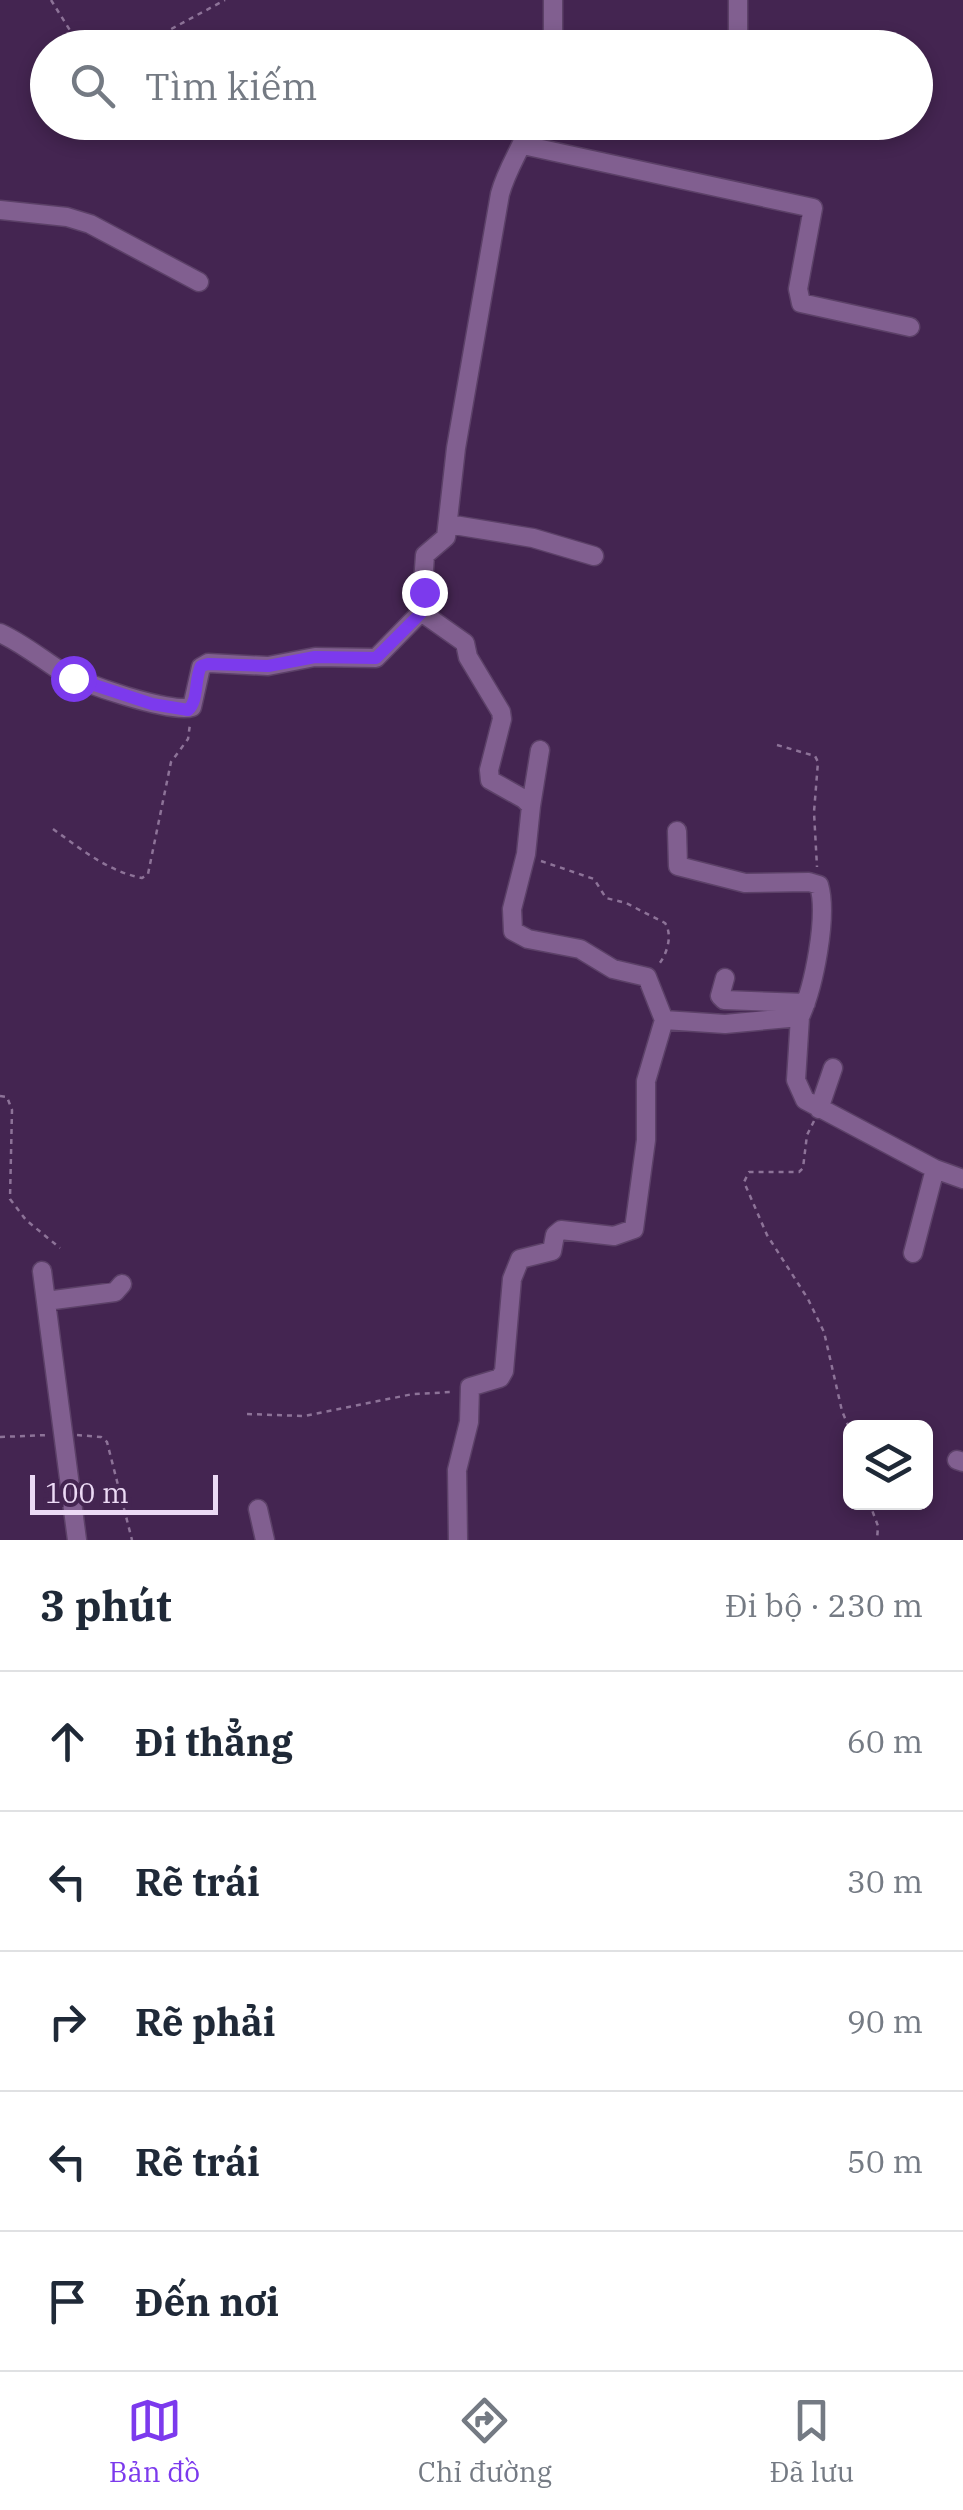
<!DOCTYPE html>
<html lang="vi">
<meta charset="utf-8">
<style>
:root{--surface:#fff;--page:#f6f6f7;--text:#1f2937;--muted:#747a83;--line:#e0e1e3;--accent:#7c3aed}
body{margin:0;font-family:"IBM Plex Serif",serif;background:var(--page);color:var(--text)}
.controls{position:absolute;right:30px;bottom:30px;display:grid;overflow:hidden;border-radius:15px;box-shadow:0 5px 15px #0003}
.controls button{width:90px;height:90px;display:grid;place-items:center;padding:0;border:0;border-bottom:2px solid var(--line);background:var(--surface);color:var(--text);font:50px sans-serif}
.scale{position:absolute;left:30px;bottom:25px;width:188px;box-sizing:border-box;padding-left:10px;border:5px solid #ecdaf5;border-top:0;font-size:28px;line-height:35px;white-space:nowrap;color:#ecdaf5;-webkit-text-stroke:8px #442551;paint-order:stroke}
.stop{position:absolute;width:30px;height:30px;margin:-22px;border:8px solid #7c3aed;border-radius:50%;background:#fff}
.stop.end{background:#7c3aed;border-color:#fff;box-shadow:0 2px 10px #0008}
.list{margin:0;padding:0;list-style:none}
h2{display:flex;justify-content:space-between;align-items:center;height:130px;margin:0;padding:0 40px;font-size:42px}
h2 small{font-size:32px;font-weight:400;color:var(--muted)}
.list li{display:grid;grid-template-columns:65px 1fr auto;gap:30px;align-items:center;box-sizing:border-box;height:140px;padding:0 40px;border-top:2px solid var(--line)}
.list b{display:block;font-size:38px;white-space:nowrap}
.list em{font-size:32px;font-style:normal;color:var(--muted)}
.icon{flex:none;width:55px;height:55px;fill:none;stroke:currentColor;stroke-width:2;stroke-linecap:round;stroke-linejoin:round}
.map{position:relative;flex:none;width:963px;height:1540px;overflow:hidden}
.search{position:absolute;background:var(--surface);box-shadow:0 5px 15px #0003;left:30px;right:30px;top:30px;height:110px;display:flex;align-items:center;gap:25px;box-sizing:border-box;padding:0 35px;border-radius:55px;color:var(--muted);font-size:38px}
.sheet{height:830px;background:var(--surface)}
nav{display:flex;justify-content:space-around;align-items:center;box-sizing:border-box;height:140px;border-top:2px solid var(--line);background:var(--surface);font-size:28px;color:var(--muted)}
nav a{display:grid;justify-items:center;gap:5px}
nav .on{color:var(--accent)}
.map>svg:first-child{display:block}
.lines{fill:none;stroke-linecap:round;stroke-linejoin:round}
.minor-casing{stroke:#5c4168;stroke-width:21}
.path{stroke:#8d7398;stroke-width:2.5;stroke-dasharray:5 5;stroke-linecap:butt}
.minor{stroke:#815f90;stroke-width:18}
.route{stroke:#7c3aed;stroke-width:12}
</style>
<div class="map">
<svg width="963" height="1540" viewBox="0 0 963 1540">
<rect width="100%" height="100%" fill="#442551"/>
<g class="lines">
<defs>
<path id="minor" d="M553 0V48
M738 48V0
M523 145 813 208 798 289 801 303 910 327
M0 210 67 217 90 224 199 282
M448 524 533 538 594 556
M421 612 465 643 468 657 501 712 502 719 489 770 490 780 524 799 531 806 526 854 512 909 513 931 528 939 580 949 613 969 647 977 664 1020 725 1024 800 1017 796 1080 805 1100 935 1169 963 1179
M0 633C22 643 39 657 59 670 79 683 172 714 192 707L201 667 208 663 268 666 315 657 376 658 421 612 425 555 446 537 456 448 500 194C507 168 522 148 531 122
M531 806 540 750
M677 831 678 866 745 883 809 882 819 885C828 916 814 987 800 1017
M725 978 720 996 724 1000 806 1003
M819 1109 833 1068
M913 1253 935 1169
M42 1271 77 1540
M46 1301 115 1292 122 1284
M957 1460 963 1462
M258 1509 265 1540
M458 1540 457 1470 469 1422 470 1387 500 1378 504 1371 512 1279 520 1259 552 1251 555 1235 561 1230 614 1236 634 1229 646 1140V1081L664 1020"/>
</defs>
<use href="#minor" class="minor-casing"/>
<path class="path" d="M51 0 81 48
M136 48 225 0
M777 745 815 756 818 762 814 812 817 867
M53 829C81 849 107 871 142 878L148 874 171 762 188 739 190 724
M541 861 594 879 606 898 626 903 665 923C673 935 667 954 659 964
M0 1096 7 1097 12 1110 10 1199 26 1220 60 1248
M814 1121 807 1135 803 1168 799 1172H749L744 1182 767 1235 808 1299 824 1332 842 1411 850 1430
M247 1414 304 1416 413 1394 452 1392
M77 1435 101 1437 107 1442 132 1540
M0 1437 49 1435
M869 1502 878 1526 877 1540"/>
<use href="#minor" class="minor"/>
</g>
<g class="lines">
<path class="route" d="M73 678 152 704 188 710C199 700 194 680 201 666L208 664 268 666 315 657 376 658 422 612 424 592"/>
</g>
</svg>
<div class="controls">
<button><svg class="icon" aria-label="layers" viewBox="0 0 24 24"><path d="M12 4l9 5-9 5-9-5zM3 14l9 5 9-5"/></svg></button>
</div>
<div class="scale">100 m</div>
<div class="stop" style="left:73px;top:678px"></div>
<div class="stop end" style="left:424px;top:592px"></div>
<div class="search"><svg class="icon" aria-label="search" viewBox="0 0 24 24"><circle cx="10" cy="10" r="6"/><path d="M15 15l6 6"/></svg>Tìm kiếm</div>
</div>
<section class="sheet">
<h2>3 phút<small>Đi bộ · 230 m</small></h2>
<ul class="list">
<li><svg class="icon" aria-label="ahead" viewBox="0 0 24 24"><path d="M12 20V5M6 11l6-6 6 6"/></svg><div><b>Đi thẳng</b></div><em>60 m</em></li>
<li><svg class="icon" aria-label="left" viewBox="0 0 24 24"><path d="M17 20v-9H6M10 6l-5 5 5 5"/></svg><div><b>Rẽ trái</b></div><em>30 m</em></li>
<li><svg class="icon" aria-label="right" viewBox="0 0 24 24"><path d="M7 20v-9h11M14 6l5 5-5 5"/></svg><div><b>Rẽ phải</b></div><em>90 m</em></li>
<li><svg class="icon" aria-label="left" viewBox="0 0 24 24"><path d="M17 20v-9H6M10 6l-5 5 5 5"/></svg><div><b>Rẽ trái</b></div><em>50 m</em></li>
<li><svg class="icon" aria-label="arrive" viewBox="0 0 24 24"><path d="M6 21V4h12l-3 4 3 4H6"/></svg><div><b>Đến nơi</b></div></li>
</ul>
</section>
<nav>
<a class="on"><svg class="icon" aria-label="map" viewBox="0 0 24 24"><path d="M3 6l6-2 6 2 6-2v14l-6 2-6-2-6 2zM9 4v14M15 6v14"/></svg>Bản đồ</a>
<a><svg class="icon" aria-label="directions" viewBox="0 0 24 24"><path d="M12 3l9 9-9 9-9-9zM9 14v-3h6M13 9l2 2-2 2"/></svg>Chỉ đường</a>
<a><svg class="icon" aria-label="saved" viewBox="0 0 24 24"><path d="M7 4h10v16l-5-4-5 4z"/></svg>Đã lưu</a>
</nav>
